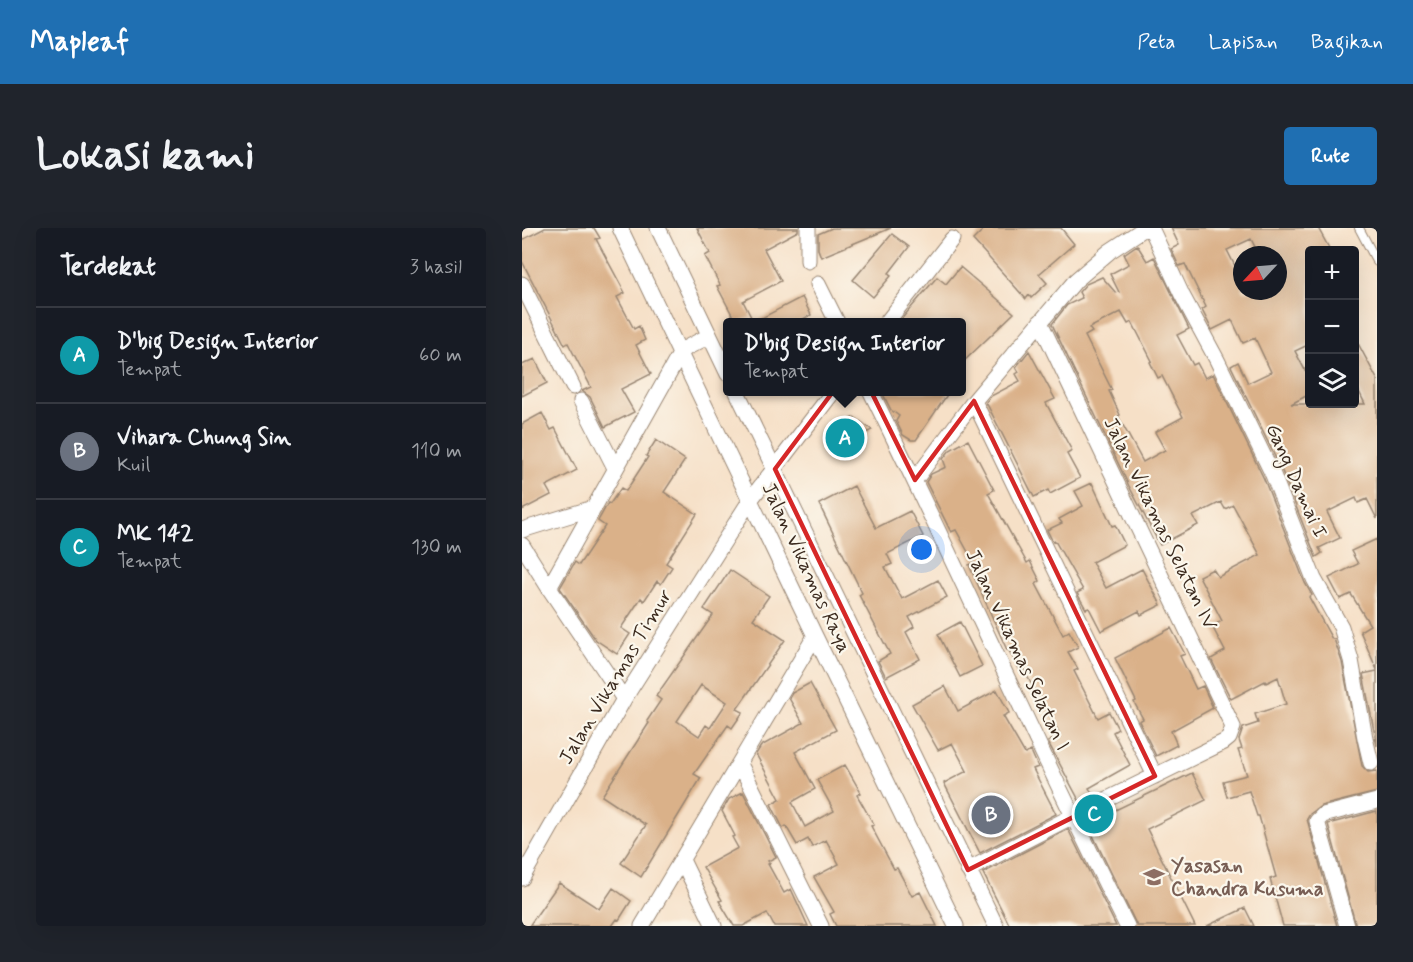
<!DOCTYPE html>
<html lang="id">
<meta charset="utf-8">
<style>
:root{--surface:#171b24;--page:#20242c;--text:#f1f3f6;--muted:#9ea1a6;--line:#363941;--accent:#1f6fb2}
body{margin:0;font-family:Mynerve,sans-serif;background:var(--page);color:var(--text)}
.controls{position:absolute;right:18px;top:18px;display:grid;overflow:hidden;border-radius:6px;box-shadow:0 6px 24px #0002}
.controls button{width:54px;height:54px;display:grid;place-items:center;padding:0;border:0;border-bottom:2px solid var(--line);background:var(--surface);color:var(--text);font:30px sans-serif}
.compass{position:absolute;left:711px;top:18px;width:54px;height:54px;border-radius:50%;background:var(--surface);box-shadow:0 6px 24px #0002;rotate:244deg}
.you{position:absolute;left:400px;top:322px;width:21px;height:21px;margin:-15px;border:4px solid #fff;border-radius:50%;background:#1a73e8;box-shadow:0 0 0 9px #1a73e833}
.badge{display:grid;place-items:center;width:39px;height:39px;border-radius:50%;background:var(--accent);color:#fff;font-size:20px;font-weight:700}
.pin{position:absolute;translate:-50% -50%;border:3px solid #fff;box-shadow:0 2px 6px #0006}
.popup{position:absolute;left:201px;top:90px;width:243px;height:78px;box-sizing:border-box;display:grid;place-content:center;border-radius:6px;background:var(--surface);filter:drop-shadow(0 2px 4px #0005);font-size:20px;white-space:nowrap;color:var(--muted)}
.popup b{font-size:22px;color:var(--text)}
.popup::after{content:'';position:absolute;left:50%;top:100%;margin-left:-12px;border:12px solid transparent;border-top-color:var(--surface)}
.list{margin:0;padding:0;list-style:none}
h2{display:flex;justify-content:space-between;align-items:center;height:78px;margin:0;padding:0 24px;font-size:26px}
h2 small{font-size:20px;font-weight:400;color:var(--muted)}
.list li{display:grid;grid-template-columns:39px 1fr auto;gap:18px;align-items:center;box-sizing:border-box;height:96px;padding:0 24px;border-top:2px solid var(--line)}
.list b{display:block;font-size:22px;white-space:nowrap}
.list p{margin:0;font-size:20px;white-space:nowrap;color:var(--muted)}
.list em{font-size:20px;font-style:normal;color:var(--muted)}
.icon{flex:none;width:33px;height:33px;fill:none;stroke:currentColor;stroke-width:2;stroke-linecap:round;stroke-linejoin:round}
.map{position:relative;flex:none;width:855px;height:698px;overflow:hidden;border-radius:6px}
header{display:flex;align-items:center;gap:36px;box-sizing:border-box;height:84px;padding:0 30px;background:var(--accent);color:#fff}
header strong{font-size:28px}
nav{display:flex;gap:33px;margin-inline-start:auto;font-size:21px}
.intro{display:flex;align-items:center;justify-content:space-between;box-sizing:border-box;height:144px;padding:0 36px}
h1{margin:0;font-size:42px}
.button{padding:15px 27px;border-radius:6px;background:var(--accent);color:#fff;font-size:21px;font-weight:700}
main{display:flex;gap:36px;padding:0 36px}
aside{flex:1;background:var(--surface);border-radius:6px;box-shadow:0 6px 24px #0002}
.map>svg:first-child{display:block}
.building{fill:#dab189;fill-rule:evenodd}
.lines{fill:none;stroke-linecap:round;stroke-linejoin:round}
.service-casing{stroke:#988572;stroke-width:10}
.minor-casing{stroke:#988572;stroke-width:17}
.service{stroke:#fff;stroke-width:8}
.minor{stroke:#fff;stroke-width:15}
.marked{fill:none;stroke:#d62828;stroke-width:4.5;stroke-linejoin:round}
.labels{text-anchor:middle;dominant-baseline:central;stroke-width:4.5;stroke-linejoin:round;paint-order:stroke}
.street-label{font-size:20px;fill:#3b2a1e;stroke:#fbf7ec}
.education-label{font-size:20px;font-weight:bold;fill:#785e54;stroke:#fbf7ec;text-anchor:start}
</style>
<header>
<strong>Mapleaf</strong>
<nav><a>Peta</a><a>Lapisan</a><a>Bagikan</a></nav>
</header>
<div class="intro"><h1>Lokasi kami</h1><a class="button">Rute</a></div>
<main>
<aside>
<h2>Terdekat<small>3 hasil</small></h2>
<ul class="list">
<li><span class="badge" style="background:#0f9aa8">A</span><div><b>D'big Design Interior</b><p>Tempat</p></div><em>60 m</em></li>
<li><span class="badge" style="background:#6b7280">B</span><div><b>Vihara Chung Sin</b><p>Kuil</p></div><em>110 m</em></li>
<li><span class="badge" style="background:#0f9aa8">C</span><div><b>MK 142</b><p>Tempat</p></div><em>130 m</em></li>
</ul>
</aside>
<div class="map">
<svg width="855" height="698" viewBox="0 0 855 698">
<rect width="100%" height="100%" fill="#fbf7ec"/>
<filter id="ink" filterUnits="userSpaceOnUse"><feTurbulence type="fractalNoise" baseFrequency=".0167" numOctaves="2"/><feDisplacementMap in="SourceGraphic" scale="12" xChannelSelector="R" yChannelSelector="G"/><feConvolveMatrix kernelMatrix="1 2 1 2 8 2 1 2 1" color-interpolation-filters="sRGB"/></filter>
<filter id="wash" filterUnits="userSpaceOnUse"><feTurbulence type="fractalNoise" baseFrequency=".008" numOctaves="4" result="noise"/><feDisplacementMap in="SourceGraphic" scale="24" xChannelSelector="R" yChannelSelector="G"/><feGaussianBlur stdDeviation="1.35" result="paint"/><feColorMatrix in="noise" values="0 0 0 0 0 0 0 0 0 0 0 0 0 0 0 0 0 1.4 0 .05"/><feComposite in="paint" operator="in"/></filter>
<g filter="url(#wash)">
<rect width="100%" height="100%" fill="#f6e0c7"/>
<g id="blocks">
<path class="building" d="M23 0H72L78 10 74 11 103 65 95 69 112 101 117 98 123 112 114 117 129 146 99 161 112 184 83 199 68 169 60 163 69 159 46 115 43 117 0 33V12Z
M175 0H276V3L242 21 259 53 221 73 229 89 214 94 195 58 198 57 183 28 188 25Z
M310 0H369L299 29 296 21V6Z
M463 0H539L552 16 517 46 525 55 509 70 507 67 504 71 451 12Z
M649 0H796L808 22H788V116L773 123 788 152V166L769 176H843L832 153V108L855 151V291L845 271 836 275 834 270 805 284 818 310 797 320 800 325 794 329 760 243 709 138 716 134 726 155 749 144 733 110 721 115 710 92 690 102 680 82 684 79 663 36 657 38 649 21 657 17ZM729 11 737 27H756V63H720V52L705 22Z
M370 6 387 19 367 45 369 48 351 69 331 52Z
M615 17 625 33 632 29 667 101 655 107 671 137 675 135 683 150 691 146 742 251 783 355 790 367 787 369 810 411H812L820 434 840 538 846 544 855 543V564L799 578 788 586 785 591 815 698H761L748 651 754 649 737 588H735L727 563 705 569 701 553 725 547 716 522 720 521 717 512 721 500 736 495 733 486 764 476 756 449 744 455 743 453 709 471 689 431 703 423 690 398 700 393 677 348 691 341 696 349 738 327 711 277 703 281 699 274 671 288 676 297 638 317 607 258 530 96 545 77 560 70 557 64 564 56 580 49 594 65 597 64 588 46 607 36 602 26ZM599 84 606 96 610 94 630 133 628 134 636 150 640 148 661 189 633 204 643 222 621 234 596 188 598 187 587 163 590 162 563 108 570 104 567 100Z
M438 39 492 85 440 135V94H377L415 49 424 56Z
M280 69 289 87 275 94H232Z
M507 123 533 171 524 175 550 223 545 226 558 250 528 266 526 262 512 269 464 174 469 168 498 153 494 146 497 144 494 139Z
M13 131 25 155 0 168V137Z
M360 164H427L394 212H389L381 207 374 193 377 188 369 182Z
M20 185 29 202 33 200 55 242 24 258 29 267 0 282V196Z
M332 189 350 202 317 219 308 201Z
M134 212 163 232 142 264 175 286 144 335 150 339 139 356 135 353 122 373 119 370 99 400 108 406 95 426 74 412 38 360 53 334 57 337 83 298 76 293 86 275 88 276 99 260 104 263 126 229 124 228Z
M446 212 472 262 466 265 505 335 508 333 518 353 514 356 541 407 547 403 556 419 546 424 556 441 552 443 576 490 587 484 596 501 591 504 608 537 567 560 571 567 558 574 526 514 538 507 515 462 513 463 502 442 499 444 486 421 485 422 447 337 452 335 434 302 429 304 404 254 409 246 424 239 421 231 428 222Z
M570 255 590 298 593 297 603 317 570 334 584 360 620 341 639 377 619 387 617 383 579 403 567 380 564 381 555 365 561 362 533 313 531 314 525 302 540 295 537 291 561 278 553 263Z
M332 258 354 300 388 283 401 308 365 326 370 336 363 339 380 371 416 352 425 369 387 389 392 399 384 404 398 431 364 449 356 433 368 426 337 367 340 365 297 276Z
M855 311V442L838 403 848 397 829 366 818 371 807 350 836 336 829 323Z
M208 342 247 368 231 391 263 412 215 481 221 484 210 500 206 497 172 546 179 550 119 649 99 635 124 597 80 568 127 495 125 493 139 472 134 468 191 387 182 381ZM179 457 205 474 188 500 184 497 177 508 155 493Z
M438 394 460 438 438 449 416 406Z
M649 400 663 426 658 428 674 461 681 458 691 480 649 503 655 517 634 528 617 493 621 491 612 474 614 473 593 430Z
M855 443V518L841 446Z
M288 455 314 502 273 524 293 561 270 574 283 599 312 583 295 552 323 537 339 565 335 567 352 597 349 598 372 641 375 640 390 668 398 664 415 698H314L308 686 312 684 292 649 317 636 304 612 290 619 286 611 275 617 264 598 261 600 249 576 258 571 234 526 239 518 281 495 267 470 270 465Z
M423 458 436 483 475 462 487 485 481 488 503 526 509 523 516 539 511 541 534 586 458 625 422 555 445 543 430 515 416 522 390 476Z
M670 545 684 572 625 601 673 698H615L564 593 580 585 581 588Z
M221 564 254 629 246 633 248 635 246 636 262 665 269 661 286 698H252L245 685 221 698H212L197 673 200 672 181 639 216 620 210 609 213 608 200 583 207 571Z
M855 583V698H834L806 596Z
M546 601 594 698H488L461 645Z
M37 655 77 681 91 660 109 673 97 692 95 691 90 698H7Z
M723 680 732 698H685Z"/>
</g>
</g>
<g filter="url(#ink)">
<use href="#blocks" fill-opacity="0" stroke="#988572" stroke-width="1.5"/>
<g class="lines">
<defs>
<path id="service" d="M837 0 855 34"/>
<path id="minor" d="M98 0 293 408 434 698
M136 0 206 146
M286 0V33
M629 0 660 67 695 132 751 247 792 351 819 399 829 432 843 510 849 535
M0 56 51 159
M296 56 315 94
M365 94 430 11
M215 164 474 698
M349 164C437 341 516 522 605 698
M59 173 93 240
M452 173 633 548
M393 252 452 173 554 52 588 23 623 0
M0 302 71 280
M0 317 27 360 102 471
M27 360 158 126 164 120 187 108
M218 536 299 698
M160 632 192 698
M446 642 549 589 702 514 707 510 711 499 518 94
M0 650 102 471 229 271 311 164
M120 698 293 408
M825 698 795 593 801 587 855 573"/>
</defs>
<use href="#service" class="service-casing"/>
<use href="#minor" class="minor-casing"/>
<use href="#service" class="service"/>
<use href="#minor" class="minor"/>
</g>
</g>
<path class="marked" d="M334 133 393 252 452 173 633 548 446 642 253 241Z"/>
<defs>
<symbol id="school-bare" viewBox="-9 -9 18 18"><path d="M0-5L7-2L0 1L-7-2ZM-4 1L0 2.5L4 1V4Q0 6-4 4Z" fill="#8d6e63" stroke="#fbf7ec" stroke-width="2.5" paint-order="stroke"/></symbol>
</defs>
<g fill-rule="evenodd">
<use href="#school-bare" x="617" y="634" width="30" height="30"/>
</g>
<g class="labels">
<g class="street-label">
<text transform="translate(774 253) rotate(66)">Gang Damai I</text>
<text transform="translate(638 296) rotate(64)">Jalan Vikamas Selatan IV</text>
<text transform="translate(284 340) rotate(65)">Jalan Vikamas Raya</text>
<text transform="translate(495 422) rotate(65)">Jalan Vikamas Selatan I</text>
<text transform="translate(94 449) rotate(-59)">Jalan Vikamas Timur</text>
</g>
<g class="education-label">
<text x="649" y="638">Yasasan<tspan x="649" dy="23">Chandra Kusuma</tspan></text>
</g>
</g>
</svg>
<div class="controls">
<button>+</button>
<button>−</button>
<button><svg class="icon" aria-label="layers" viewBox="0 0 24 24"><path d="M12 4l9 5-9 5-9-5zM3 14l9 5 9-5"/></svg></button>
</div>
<svg class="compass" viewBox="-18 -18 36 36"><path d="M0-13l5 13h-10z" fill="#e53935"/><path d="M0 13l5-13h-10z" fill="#9ea1a6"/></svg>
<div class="you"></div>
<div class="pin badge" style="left:323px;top:210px;background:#0f9aa8">A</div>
<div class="popup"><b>D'big Design Interior</b>Tempat</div>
<div class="pin badge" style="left:469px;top:587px;background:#6b7280">B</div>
<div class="pin badge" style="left:572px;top:586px;background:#0f9aa8">C</div>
</div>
</main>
